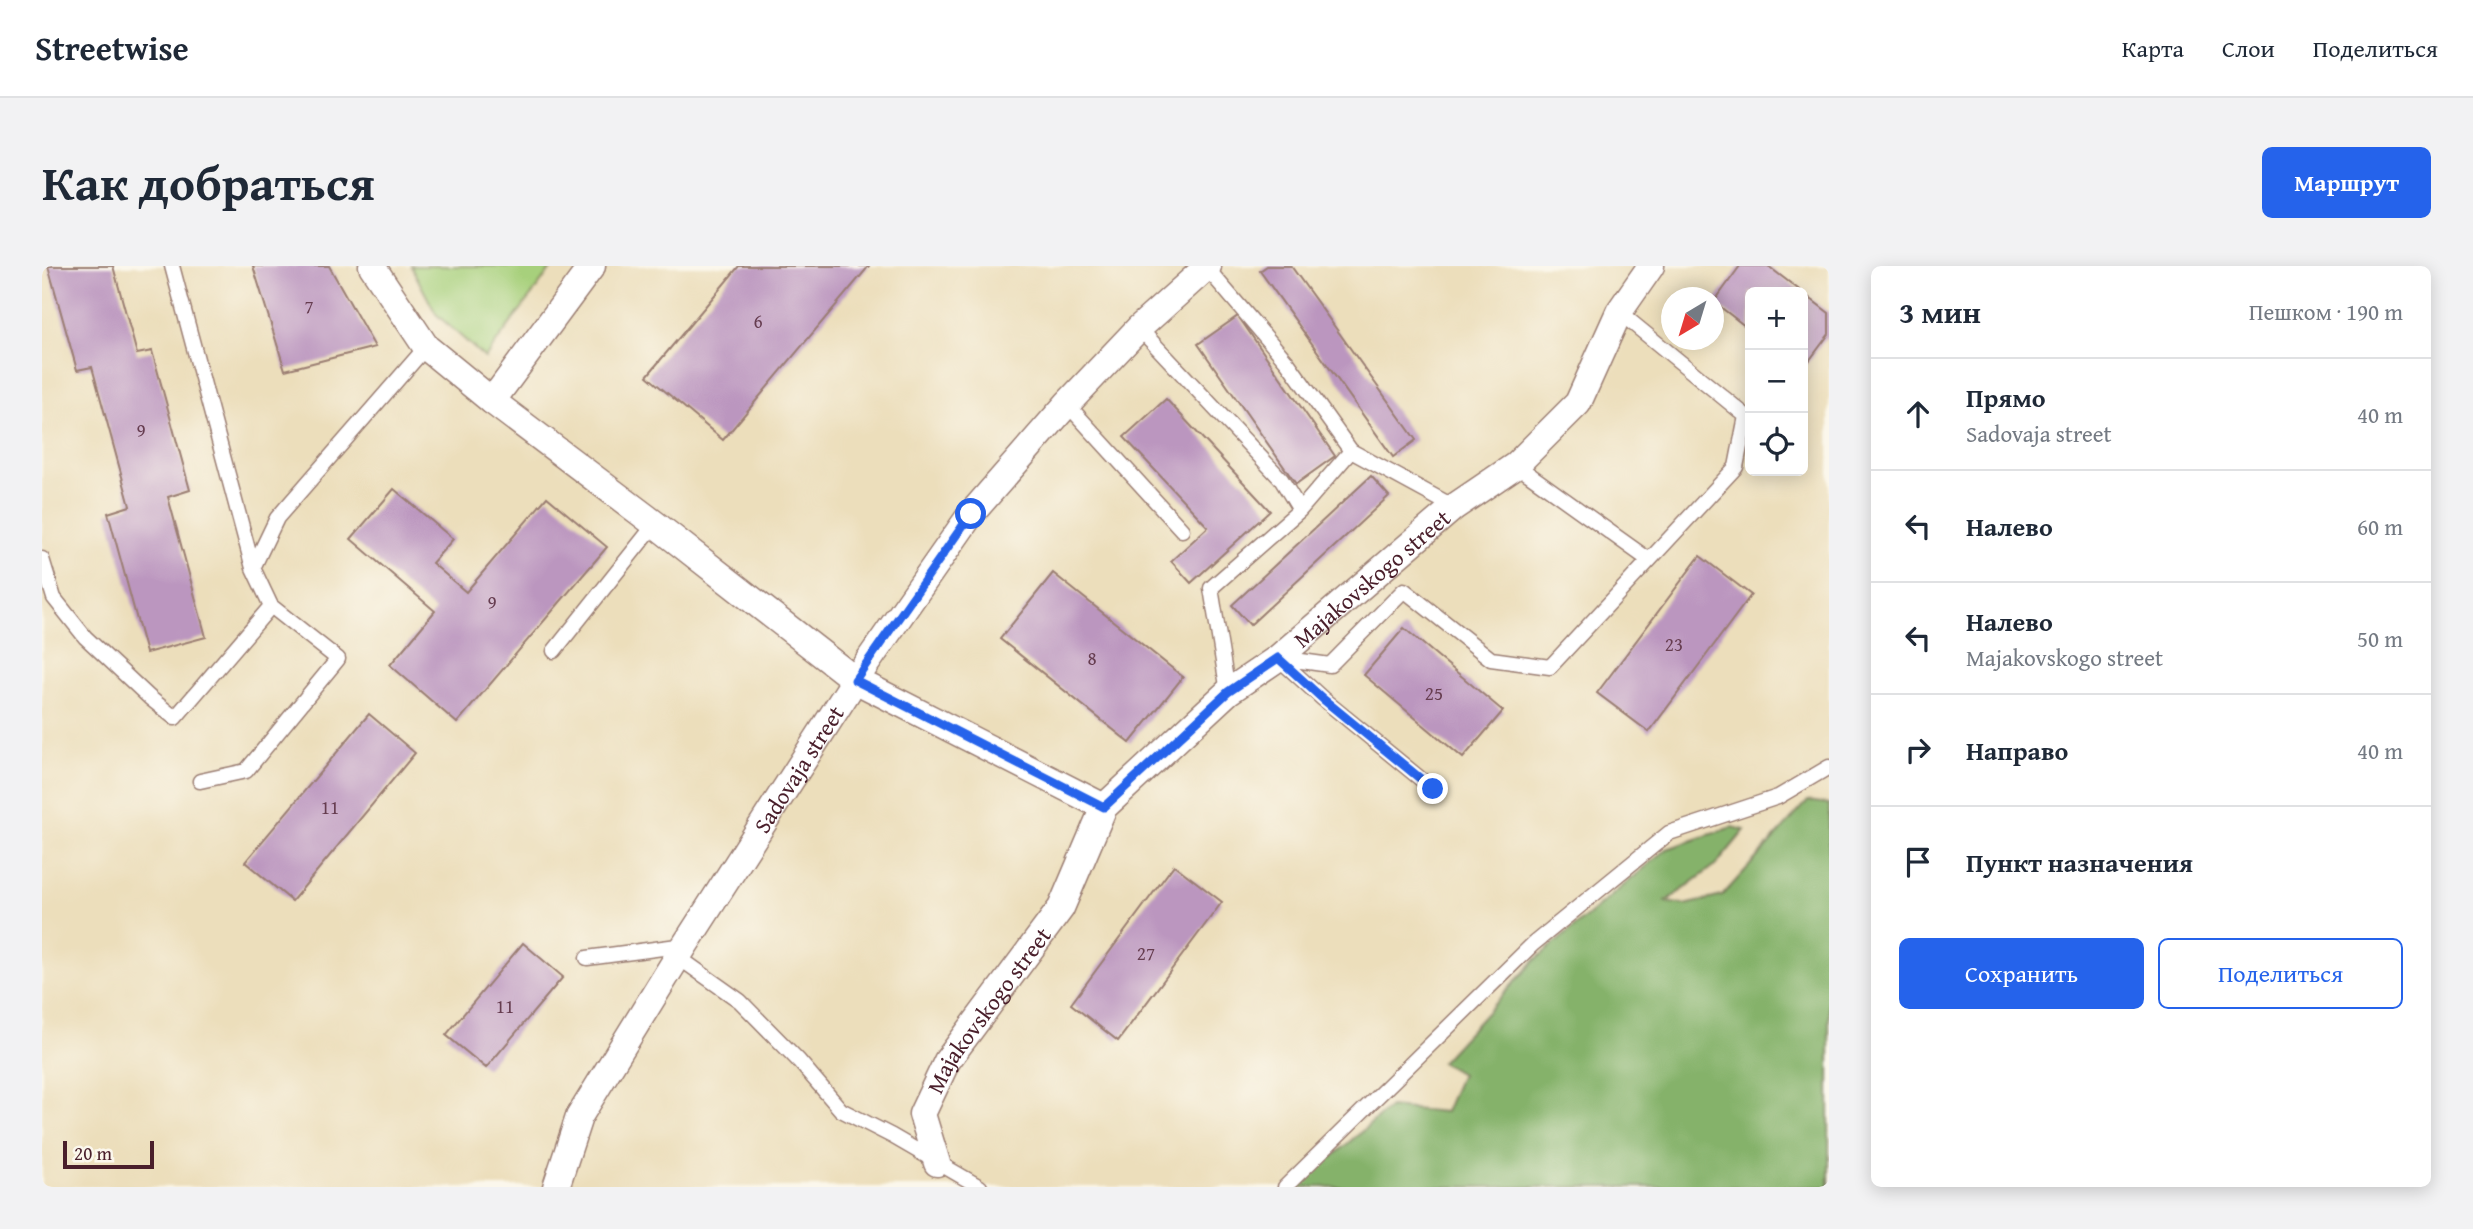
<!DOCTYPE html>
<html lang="ru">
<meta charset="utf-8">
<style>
:root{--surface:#fff;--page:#f2f2f3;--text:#1f2937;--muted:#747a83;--line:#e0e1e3;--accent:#2563eb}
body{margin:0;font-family:"Gentium Book Plus",serif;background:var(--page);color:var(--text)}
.controls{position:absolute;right:21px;top:21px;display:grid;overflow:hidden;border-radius:10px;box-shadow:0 4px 18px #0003}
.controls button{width:63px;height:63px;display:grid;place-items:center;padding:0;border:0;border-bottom:2px solid var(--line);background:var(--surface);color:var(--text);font:35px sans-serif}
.compass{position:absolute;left:1619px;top:21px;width:63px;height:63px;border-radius:50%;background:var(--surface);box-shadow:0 4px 18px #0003;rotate:218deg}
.scale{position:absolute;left:21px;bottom:18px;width:91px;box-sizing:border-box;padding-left:7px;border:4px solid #4a1f2b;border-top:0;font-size:19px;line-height:24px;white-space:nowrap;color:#4a1f2b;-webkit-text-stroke:5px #fbf7ec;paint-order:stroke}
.stop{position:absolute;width:21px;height:21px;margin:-16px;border:5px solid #2563eb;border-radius:50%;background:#fff}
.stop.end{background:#2563eb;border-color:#fff;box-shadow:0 2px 7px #0008}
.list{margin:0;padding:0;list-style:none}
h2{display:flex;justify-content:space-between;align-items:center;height:91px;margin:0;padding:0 28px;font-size:30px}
h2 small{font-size:23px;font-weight:400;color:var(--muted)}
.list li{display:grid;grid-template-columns:46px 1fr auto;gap:21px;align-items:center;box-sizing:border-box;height:112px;padding:0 28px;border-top:2px solid var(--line)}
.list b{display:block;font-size:26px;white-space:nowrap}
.list p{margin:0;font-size:23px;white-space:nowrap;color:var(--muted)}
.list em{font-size:23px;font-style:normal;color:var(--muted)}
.actions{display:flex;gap:14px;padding:21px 28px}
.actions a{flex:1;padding:16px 0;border:2px solid var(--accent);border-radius:10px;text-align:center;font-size:24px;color:var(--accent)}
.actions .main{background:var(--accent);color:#fff}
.icon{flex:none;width:38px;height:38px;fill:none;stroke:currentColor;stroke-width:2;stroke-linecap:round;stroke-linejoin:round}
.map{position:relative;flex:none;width:1787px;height:921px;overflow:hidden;border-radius:10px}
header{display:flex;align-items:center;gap:42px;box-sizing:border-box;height:98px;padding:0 35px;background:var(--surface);border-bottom:2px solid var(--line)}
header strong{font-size:33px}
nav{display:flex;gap:38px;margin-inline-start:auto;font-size:24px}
.intro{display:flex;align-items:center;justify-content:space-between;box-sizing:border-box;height:168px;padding:0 42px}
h1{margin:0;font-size:49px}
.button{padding:18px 32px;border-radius:10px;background:var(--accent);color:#fff;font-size:24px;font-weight:700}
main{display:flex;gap:42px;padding:0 42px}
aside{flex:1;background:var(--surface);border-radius:10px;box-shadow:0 4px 18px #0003}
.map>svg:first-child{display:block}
.green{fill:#a7d07b;stroke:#787853;stroke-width:2}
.forest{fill:#85b26b;stroke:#68684b;stroke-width:2}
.building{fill:#bb96bf}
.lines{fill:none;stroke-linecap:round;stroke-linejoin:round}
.service-casing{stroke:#9b7e73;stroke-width:17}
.minor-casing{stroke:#9b7e73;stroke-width:29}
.service{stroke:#fff;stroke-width:14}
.minor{stroke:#fff;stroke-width:26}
.route{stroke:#2563eb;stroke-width:9}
.labels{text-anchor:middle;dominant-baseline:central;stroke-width:5;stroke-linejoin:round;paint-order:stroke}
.number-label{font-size:19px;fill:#663d50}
.street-label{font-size:23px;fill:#4a1f2b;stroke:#fbf7ec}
</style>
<header>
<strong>Streetwise</strong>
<nav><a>Карта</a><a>Слои</a><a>Поделиться</a></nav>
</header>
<div class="intro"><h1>Как добраться</h1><a class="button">Маршрут</a></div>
<main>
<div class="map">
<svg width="1787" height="921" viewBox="0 0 1787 921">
<rect width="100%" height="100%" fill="#fbf7ec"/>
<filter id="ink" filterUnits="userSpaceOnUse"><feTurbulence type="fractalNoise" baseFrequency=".0143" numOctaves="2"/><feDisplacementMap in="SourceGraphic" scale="14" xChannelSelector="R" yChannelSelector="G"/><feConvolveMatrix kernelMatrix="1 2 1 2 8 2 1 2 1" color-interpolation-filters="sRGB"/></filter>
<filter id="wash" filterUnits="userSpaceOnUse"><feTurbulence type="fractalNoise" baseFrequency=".00686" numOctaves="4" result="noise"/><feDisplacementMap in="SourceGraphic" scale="28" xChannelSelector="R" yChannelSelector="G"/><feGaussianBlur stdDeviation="1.57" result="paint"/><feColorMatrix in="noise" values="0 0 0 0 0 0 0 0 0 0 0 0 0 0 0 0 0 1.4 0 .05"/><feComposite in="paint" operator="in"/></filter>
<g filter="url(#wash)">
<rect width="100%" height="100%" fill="#ecdebb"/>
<path class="green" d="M369 0H511L443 92 394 48Z"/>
<path class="forest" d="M1766 535 1787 538V921H1255L1348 841 1403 846 1419 808 1399 796 1493 694 1625 583 1690 561 1703 564 1675 598 1624 636 1643 639 1680 630Z"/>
<g id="blocks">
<path class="building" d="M6 0H71L95 88 110 85 148 224 126 231 164 371 104 387 66 247 88 240 50 101 35 104Z
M211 0H287L333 81 243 104Z
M697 0H827L681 174 605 110Z
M1225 0H1249L1374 174 1351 191 1218 5Z
M1698 0H1726L1760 26H1708V64L1672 36Z
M1761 27 1787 47V68L1761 103Z
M1196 50 1293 190 1254 218 1156 78Z
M1124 133 1228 245 1149 317 1129 295 1166 261 1082 171Z
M1329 210 1347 230 1208 359 1190 339Z
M352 223 411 273 390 297 424 326 505 231 565 281 415 457 348 399 393 345 309 273Z
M1658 290 1709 329 1607 466 1555 427Z
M1011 307 1141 411 1088 477 958 373Z
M1362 362 1461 445 1421 492 1322 409Z
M327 448 373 487 250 635 203 596Z
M1132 599 1180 636 1076 775 1029 738Z
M481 677 521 711 444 802 404 769Z"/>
</g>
</g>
<g filter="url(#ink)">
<use href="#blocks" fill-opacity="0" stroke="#9b7e73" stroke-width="2"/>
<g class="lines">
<defs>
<path id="service" d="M130 0 211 302
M1163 0 1246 97 1309 185 1258 244
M1097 62 1239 213 1258 244 1169 322 1186 426
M1025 138 1140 264
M1309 185 1412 241
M1474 199 1607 294
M0 293 12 332 43 371 108 432 133 452 229 340 296 393 204 505 158 515
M229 340 211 302 235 252 384 81
M512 385 613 258
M1236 392 1281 433 1391 523
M1238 392 1288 399 1362 324 1449 393 1508 401 1694 201 1704 150 1577 46
M636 691 698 735 757 795 799 844 850 870 938 921
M545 692 643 679
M1243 921 1491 678 1627 567 1736 531 1787 501"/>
<g id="minor">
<path d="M330 0 384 81 450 135 613 258 813 414 1062 541"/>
<path d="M450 135 550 0"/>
<path id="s1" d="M895 897 880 848 905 795 1019 642 1062 541 1186 426 1236 392 1412 241 1474 199 1536 137 1577 46 1609 0"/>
<path id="s2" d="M514 921 537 851 643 679 813 414 929 248 1025 138 1097 62 1166 0"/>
</g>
</defs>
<use href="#service" class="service-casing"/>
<use href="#minor" class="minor-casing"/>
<use href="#service" class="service"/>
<use href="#minor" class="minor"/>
</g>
</g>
<g class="lines" filter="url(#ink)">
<path class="route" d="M929 248 813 414 1062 541 1186 426 1236 392 1281 433 1391 523"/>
</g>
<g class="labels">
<g class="number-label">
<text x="267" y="40">7</text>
<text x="716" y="55">6</text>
<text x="99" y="164">9</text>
<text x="450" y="336">9</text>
<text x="1632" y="378">23</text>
<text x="1050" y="392">8</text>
<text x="1392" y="427">25</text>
<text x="288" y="541">11</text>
<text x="1104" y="687">27</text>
<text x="463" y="740">11</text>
</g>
<g class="street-label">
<text stroke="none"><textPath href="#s1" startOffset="763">Majakovskogo street</textPath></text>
<text stroke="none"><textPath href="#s2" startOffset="485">Sadovaja street</textPath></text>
<text stroke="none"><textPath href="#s1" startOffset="175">Majakovskogo street</textPath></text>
</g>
</g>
</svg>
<div class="controls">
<button>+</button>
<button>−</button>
<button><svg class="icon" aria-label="locate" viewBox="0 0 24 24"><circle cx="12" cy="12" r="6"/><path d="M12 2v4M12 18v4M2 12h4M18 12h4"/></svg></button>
</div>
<svg class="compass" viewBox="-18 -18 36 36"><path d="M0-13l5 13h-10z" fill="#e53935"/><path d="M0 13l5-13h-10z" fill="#747a83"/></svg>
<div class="scale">20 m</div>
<div class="stop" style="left:929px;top:248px"></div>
<div class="stop end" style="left:1391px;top:523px"></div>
</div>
<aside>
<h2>3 мин<small>Пешком · 190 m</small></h2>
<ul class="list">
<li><svg class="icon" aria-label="ahead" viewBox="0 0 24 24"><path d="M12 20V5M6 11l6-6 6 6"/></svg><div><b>Прямо</b><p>Sadovaja street</p></div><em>40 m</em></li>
<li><svg class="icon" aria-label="left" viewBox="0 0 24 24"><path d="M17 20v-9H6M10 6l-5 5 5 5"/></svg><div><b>Налево</b></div><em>60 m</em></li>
<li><svg class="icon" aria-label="left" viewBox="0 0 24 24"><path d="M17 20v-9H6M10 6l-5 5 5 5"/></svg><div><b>Налево</b><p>Majakovskogo street</p></div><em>50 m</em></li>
<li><svg class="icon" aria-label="right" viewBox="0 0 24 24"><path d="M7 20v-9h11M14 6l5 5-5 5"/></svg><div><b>Направо</b></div><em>40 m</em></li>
<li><svg class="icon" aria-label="arrive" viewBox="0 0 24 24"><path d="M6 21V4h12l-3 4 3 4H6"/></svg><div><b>Пункт назначения</b></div></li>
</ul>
<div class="actions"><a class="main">Сохранить</a><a>Поделиться</a></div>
</aside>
</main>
